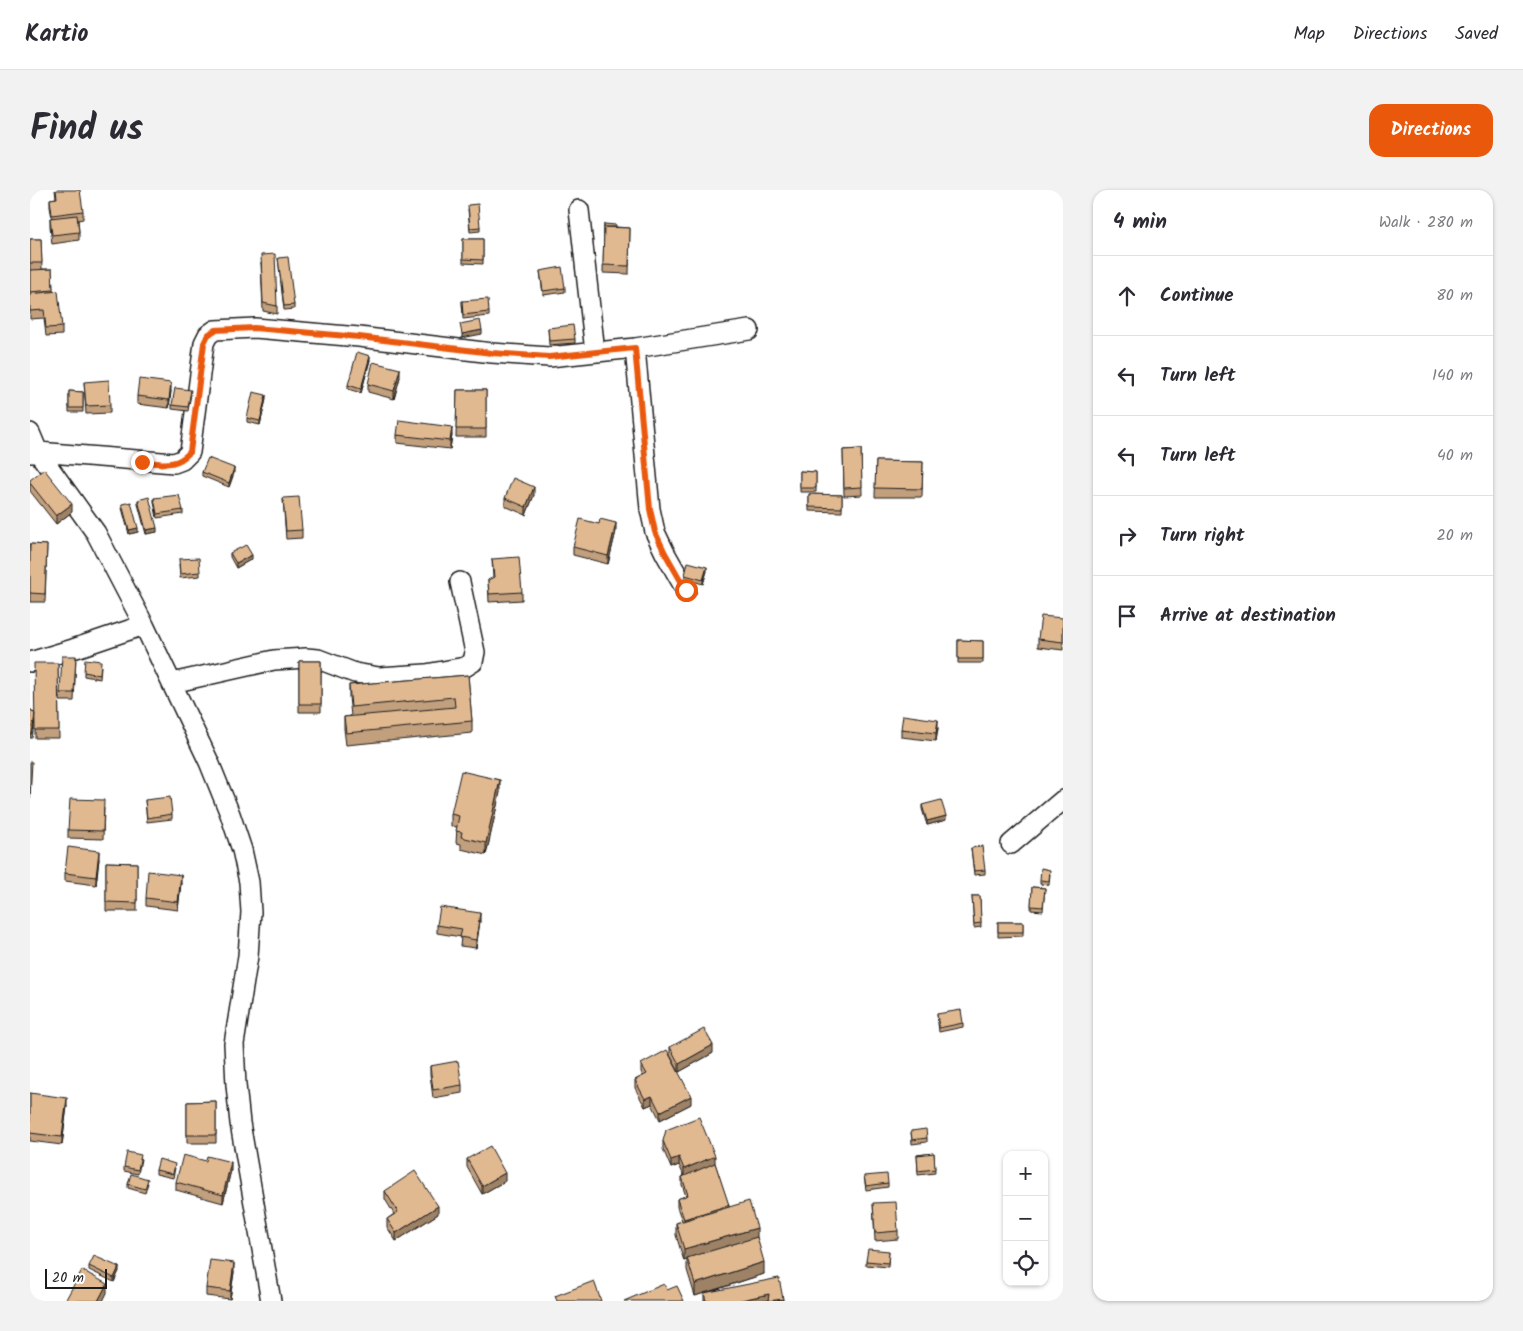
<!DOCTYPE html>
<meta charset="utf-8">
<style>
:root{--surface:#fff;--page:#f2f2f3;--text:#2b2b33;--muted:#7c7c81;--line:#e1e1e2;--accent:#ea580c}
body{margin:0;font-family:Kalam,sans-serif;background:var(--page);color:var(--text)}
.controls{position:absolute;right:15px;bottom:15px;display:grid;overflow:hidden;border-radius:10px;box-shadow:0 1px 4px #0004}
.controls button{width:45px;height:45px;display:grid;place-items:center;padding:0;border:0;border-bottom:1px solid var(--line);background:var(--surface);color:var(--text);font:25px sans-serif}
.scale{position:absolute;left:15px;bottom:12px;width:62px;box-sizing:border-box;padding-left:5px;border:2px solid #1c1c1c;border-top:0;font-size:14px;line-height:18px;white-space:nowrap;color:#1c1c1c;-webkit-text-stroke:4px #fff;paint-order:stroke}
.stop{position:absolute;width:15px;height:15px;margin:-11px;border:4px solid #ea580c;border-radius:50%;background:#fff}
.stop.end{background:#ea580c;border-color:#fff;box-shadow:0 1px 5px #0008}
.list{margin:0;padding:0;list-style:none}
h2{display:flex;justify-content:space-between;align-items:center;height:65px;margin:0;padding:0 20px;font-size:21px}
h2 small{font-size:16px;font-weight:400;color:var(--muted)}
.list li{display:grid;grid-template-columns:32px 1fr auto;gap:15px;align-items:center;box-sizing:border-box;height:80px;padding:0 20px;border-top:1px solid var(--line)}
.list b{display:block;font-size:19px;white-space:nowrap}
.list em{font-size:16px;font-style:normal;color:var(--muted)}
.icon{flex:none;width:28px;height:28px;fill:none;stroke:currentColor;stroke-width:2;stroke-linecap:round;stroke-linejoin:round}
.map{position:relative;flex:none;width:1033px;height:1111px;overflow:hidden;border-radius:15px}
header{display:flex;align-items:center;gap:30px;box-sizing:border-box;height:70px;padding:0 25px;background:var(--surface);border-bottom:1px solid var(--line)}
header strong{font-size:24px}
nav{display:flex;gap:28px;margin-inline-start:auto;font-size:18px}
.intro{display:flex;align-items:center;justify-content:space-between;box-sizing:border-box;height:120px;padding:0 30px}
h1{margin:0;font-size:35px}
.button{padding:12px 22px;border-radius:15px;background:var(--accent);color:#fff;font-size:18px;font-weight:700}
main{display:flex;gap:30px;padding:0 30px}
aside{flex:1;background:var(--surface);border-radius:15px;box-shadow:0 1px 4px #0004}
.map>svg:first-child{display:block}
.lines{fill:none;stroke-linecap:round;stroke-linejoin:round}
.street-casing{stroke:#1c1c1c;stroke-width:22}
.street{stroke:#fff;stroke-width:19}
.wall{fill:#c29f7d;stroke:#1c1c1c}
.shaded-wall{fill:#9e8266;stroke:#1c1c1c}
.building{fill:#e1b991;stroke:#1c1c1c}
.route{stroke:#ea580c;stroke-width:6}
</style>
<header>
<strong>Kartio</strong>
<nav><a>Map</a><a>Directions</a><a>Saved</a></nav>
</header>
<div class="intro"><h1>Find us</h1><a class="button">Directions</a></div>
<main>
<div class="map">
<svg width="1033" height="1111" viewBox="0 0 1033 1111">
<rect width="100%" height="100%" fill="#fff"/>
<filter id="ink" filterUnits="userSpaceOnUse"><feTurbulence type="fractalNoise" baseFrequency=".02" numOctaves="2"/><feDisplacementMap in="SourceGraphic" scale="10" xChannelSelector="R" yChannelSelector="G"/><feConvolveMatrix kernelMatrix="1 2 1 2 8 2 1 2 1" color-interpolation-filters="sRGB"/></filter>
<g filter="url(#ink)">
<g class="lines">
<defs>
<path id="street" d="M549 20 565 162
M605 158 620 319 625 342 635 363 656 400
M0 243 8 262 66 343 114 435 179 572 200 624 212 660 219 692 221 722 218 766 204 854 206 895 210 933 241 1111
M1 263 8 262 144 273 152 270 160 262 174 153 178 145 185 140 225 138 329 147 462 163 519 167 605 158 719 140
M0 472 43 459 114 435
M142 493 244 470 276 468 288 469 325 483 349 487 396 484 435 477 443 472 445 462 430 392
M981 654 1033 610"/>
</defs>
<use href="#street" class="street-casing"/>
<use href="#street" class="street"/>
</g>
<path class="wall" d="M25 0 53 21V29L48 30 49 42V50L22 54 20 36V28H22L20 17V9L26 8Z
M438 19 450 37V41L440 42Z
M574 34 586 37 600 38 599 84 573 83Z
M0 49H11L12 79H22L23 102 32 137V145L16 146 14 128 0 129Z
M433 49H453V74L433 73Z
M248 68 264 115V119L254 120Z
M231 73 247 116V124L233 121Z
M510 81 535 98V102L513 105Z
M432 111 459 122V126L433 129Z
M518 138 545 149V153L519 155Z
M340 170 331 203 318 199V195Z
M370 187 364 209 338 202V194Z
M54 192 80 215V223L56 224Z
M427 200H456V247H426Z
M39 201 53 202V222H39Z
M141 201 139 218 107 214V206Z
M161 204 158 221 142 219V215Z
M236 209 230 235 217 232V228Z
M367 245H422L420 259 367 253Z
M831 259 832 305 814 306 813 260Z
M846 271 893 272 892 307H845Z
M770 281 786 282V302H770Z
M172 282 204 283 199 297 172 286Z
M0 290 42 322 26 334 0 301Z
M779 304 812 305V322L779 321Z
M504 305 496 325 475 316V308Z
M124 308 153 320V324L127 328 124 312Z
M253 308 272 340V348L256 349Z
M108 310 127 342 116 344 108 314Z
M92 314 108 342 99 344 92 318Z
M569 334 586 341 578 374 543 365V357Z
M0 354 17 355 15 412H0Z
M200 363 222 369 206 378 200 367Z
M462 369 492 402V410L459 412 458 390 463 388Z
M149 374 170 382V386L150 388Z
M677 381 673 394 655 389V385Z
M1033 428V460L1008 457V449Z
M928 450 953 451V473H928Z
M46 466 44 511H30V503Z
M269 471H291V522H269Z
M28 473 29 548H5V530L2 548H0V519L5 523Z
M71 476 70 489 54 486V482Z
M438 485 442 531V543L316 555 314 539V527L321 526 319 507V495Z
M908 538 906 551 871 547V539Z
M470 602 456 665 431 659V654L426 653 427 637 421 636V624Z
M115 610 142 624V629L117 632Z
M892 615 916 630 897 635 892 619Z
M74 618 73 649 38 648V640Z
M941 658 955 680V684L944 685Z
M69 669 66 695 35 691V683Z
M76 672 107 673V721H76Z
M1020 684 1019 695 1010 694V690Z
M151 693 148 720 116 716V708Z
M1002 697 1015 698 1013 721 1001 720Z
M942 706H950L951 737 944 738Z
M450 731 446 758 430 756 431 747 407 743V735Z
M968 732H993V746L968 747Z
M907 824 933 833V837L909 842Z
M640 857 683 863 649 882 640 865Z
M611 874 661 914 630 930 622 914 615 917 605 898V890L613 886 611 882Z
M400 876 432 895V903L403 908 400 884Z
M0 903 37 916 32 955 0 951Z
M186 911V953H157V912Z
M881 941 897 948V952L882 954Z
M633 951 685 973 699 1017 727 1048 734 1084 679 1102 753 1109V1111H674V1103L665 1106 657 1080V1070L654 1071 646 1045V1033L652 1031 647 1017V1009L656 1006 652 995V987L654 986 649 975 641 978 633 959Z
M904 963 905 983 888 985 887 965Z
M111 969 108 984 94 981V977Z
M437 969 475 991 452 1004 437 977Z
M145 978 143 988 126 984V980Z
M201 980 193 1013 146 1000V992Z
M834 986 858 993V997L836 1000Z
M118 993 115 1003 98 998V994Z
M355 1001 408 1024 366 1051 357 1037V1029L364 1024 355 1009Z
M843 1013 868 1041V1049L845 1051Z
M859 1061 858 1077 836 1075V1071Z
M59 1076 89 1081 84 1092 59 1080Z
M204 1082 200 1109 176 1106V1098Z"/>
<path class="shaded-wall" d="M452 140V144L432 148V144Z
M340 166V170L331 203V199Z
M370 179V187L364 209V201Z
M141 193V201L139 218V210Z
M236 205V209L230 235V231Z
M422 237V245L420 259V251Z
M204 278V283L199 297V293Z
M504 297V305L496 325V317Z
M42 314V322L26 334V326Z
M586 333V341L578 374V366Z
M108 338V342L99 344V340Z
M127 338V342L116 344V340Z
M222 365V369L206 378V373Z
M677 377V381L673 394V390Z
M908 530V538L906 551V543Z
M470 590V602L456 665V653Z
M916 626V630L897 635V631Z
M69 661V669L66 695V687Z
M151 685V693L148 720V712Z
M450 723V731L446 758V750Z
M683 855V863L649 882V874Z
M622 906V914L615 917V909Z
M661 906V914L630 930V922Z
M37 908V916L32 955V947Z
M685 966V974L654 987V979Z
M649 967V975L641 978V970Z
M201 972V980L193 1013V1005Z
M475 983V991L452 1004V996Z
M699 1015V1023L654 1037V1029Z
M408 1016V1024L366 1051V1043Z
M727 1038V1050L657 1068V1070L654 1071V1059Z
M734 1072V1084L665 1106V1094Z
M204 1073V1082L200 1109V1101Z
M89 1077V1081L84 1092V1088Z
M77 1094V1103L73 1111H68Z
M739 1104V1111H707Z"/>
<path class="building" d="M26 0H50L53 21 22 25 20 9 27 8Z
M448 14 450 37 440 38 438 15Z
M47 25 49 42 22 45 20 28Z
M574 34 586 35V37H574Z
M574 37 600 38 599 76 573 75Z
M0 49H11L12 73H0Z
M433 49H453V70L433 69Z
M245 64 247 116 233 113 231 65Z
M258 67 264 115 254 116 248 68Z
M532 77 535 98 513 101 510 81Z
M22 79 23 100 0 102V80Z
M28 101 32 137 16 138 14 120 0 121V104Z
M458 109 459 122 433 125 432 111Z
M450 130 452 140 432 144 430 134Z
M543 135 545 149 519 151 518 138Z
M327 162 340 166 331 199 318 195Z
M343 172 370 179 364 201 338 194Z
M109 189 141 193 139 210 107 206Z
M79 190 80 215 56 216 54 192Z
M145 198 161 200 158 217 142 215Z
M427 200H456V239H426Z
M39 201 53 202V218H39Z
M223 202 236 205 230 231 217 228Z
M369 230 422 237 420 251 367 245Z
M831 259 832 297 814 298 813 260Z
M178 268 204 278 199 293 172 282Z
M846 271 893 272 892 299 845 298Z
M14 279 42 314 26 326 0 293V290Z
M770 281 786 282V298H770Z
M483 288 504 297 496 317 475 308Z
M779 304 812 305V318L779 317Z
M149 305 153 320 127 324 124 308Z
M119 307 127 338 116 340 108 310Z
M269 307 272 340 256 341 253 308Z
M101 312 108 338 99 340 92 314Z
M550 329 569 334 570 329 586 333 578 366 543 357Z
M0 354 17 355 15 404 0 403Z
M216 355 222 365 206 373 200 363Z
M489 367 492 402 459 404 458 390 464 387 462 369Z
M169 368 170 382 150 384 149 369Z
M658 372 677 377 673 390 655 385Z
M1011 426 1033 428V452L1008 449Z
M928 450 953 451V469H928Z
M32 466H46L44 503H30Z
M55 469 71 471 70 485 54 482Z
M269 471H291V514H269Z
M4 473H28L29 540H5Z
M438 485 442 531 316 543 314 527 425 517 424 507 321 517 319 495Z
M0 519 5 524 2 544H0Z
M873 525 908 530 906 543 871 539Z
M0 572H2L0 608Z
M431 581 470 590 456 653 431 647 432 642 426 641 429 626 421 624Z
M140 607 142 624 117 628 115 610Z
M40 609 74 610 73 641 38 640Z
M911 610 916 626 897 631 892 615Z
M952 656 955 680 944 681 941 658Z
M38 657 69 661 66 687 35 683Z
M76 672 107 673V713L76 712Z
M1011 678 1020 680 1019 691 1010 690Z
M118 681 151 685 148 712 116 708Z
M1002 697 1015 698 1013 717 1001 716Z
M942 706H950L951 733 944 734Z
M410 717 450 723 446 750 430 747 432 739 407 735Z
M968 732H993V742H968Z
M931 820 933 833 909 838 907 824Z
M674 839 683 855 649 874 640 857Z
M637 860 661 906 630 922 622 906 615 909 605 890 617 884 611 874Z
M428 871 432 895 403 900 400 876Z
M0 903 37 908 32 947 0 943Z
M186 911V945H157V912Z
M669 927 685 966 654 979 649 967 641 970 633 951 636 940Z
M896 939 897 948 882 950 881 941Z
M460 956 475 983 452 996 437 969Z
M97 962 111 965 108 980 94 977Z
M904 963 905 979 888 981 887 965Z
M153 965 176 971 177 966 201 972 193 1005 146 992Z
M129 969 145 974 143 984 126 980Z
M685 973 699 1015 654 1029 647 1009 658 1005 652 987Z
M385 981 408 1016 366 1043 357 1029 368 1022 355 1001Z
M101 984 118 989 115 999 98 994Z
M857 984 858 993 836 996 834 986Z
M719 1011 727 1038 654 1059 646 1033Z
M866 1012 868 1041 845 1043 843 1013Z
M727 1047 734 1072 665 1094 657 1068Z
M838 1059 859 1061 858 1073 836 1071Z
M64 1066 89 1077 84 1088 59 1076Z
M180 1070 204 1073 200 1101 176 1098Z
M52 1080 77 1094 68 1111H35Z
M749 1088 753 1109 738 1111 739 1104 707 1111H676L674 1103Z
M564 1091 571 1111H527L525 1106Z
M634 1094 637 1100 647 1096 654 1111H594Z"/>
</g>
<g class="lines" filter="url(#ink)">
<path class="route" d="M112 272C133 273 145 278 160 262L174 153 178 145 185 140 224 138 329 147 462 163 519 167 605 158 620 319 625 342 635 363 656 400"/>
</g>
</svg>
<div class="controls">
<button>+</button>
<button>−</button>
<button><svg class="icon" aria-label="locate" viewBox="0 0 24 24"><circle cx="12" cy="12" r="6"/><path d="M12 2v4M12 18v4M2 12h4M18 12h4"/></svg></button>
</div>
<div class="scale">20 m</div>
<div class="stop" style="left:656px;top:400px"></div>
<div class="stop end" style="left:112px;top:272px"></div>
</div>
<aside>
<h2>4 min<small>Walk · 280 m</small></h2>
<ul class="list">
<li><svg class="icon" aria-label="ahead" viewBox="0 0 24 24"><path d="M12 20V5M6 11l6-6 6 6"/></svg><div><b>Continue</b></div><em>80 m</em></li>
<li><svg class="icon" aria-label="left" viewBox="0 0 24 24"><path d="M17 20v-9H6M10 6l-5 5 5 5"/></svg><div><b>Turn left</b></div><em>140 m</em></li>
<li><svg class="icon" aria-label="left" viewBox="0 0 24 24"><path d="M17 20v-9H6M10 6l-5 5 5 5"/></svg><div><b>Turn left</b></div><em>40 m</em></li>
<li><svg class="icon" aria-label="right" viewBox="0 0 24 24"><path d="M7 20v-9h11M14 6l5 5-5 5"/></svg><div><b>Turn right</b></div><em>20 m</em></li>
<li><svg class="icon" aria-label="arrive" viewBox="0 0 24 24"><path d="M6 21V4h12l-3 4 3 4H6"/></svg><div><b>Arrive at destination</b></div></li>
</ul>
</aside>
</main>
